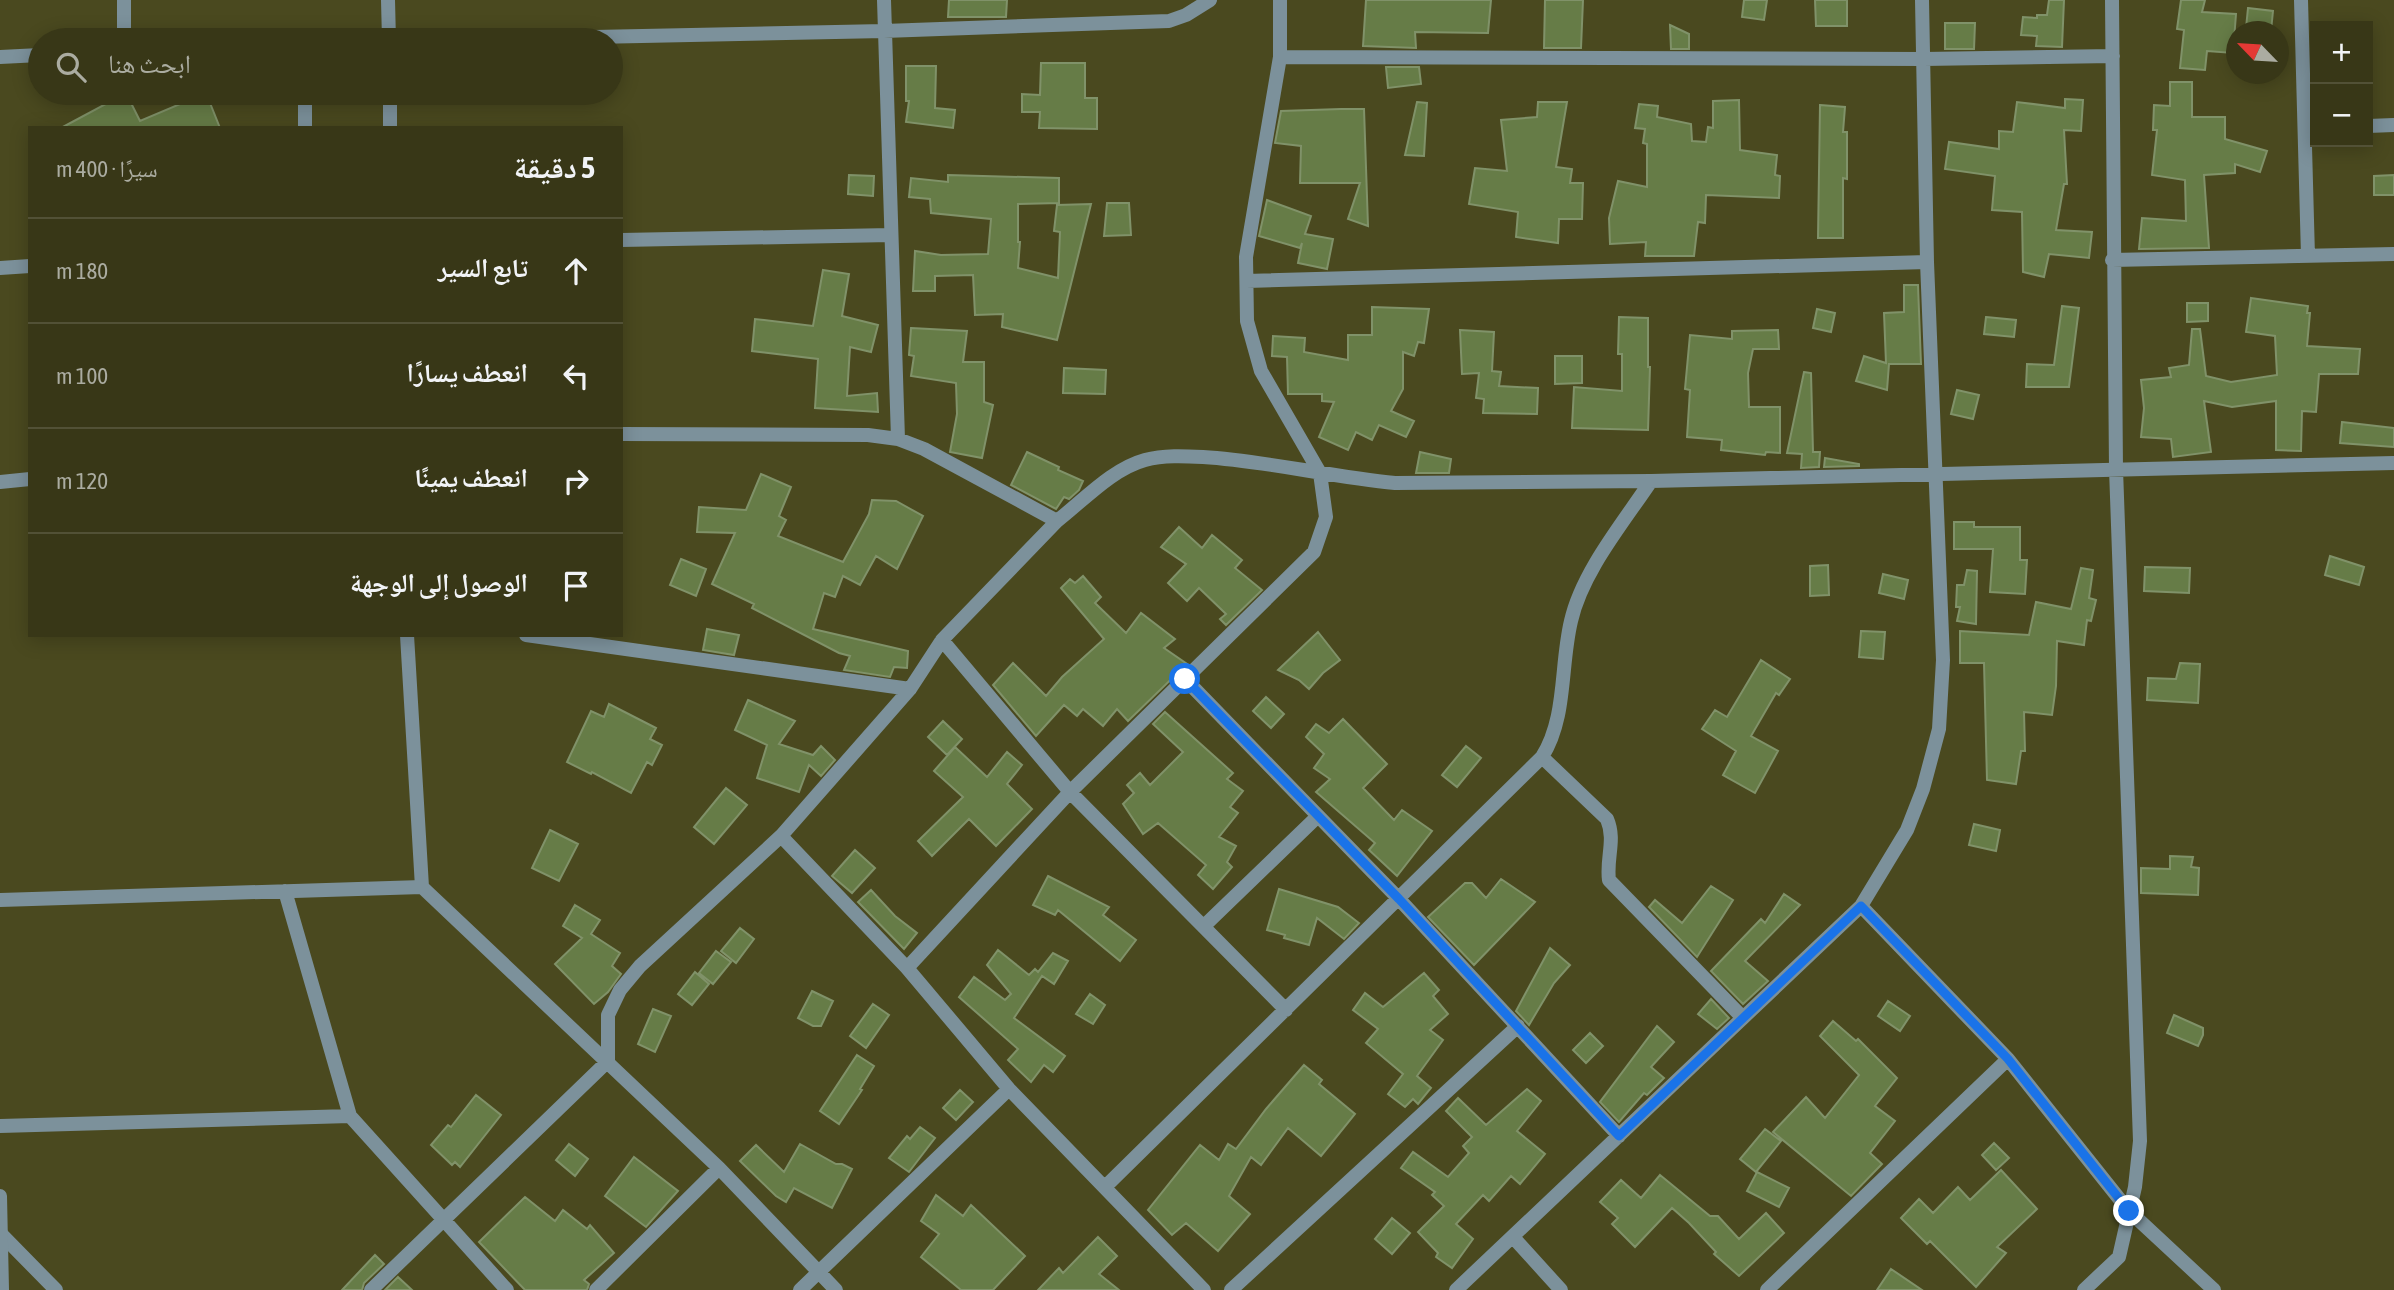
<!DOCTYPE html>
<html lang="ar">
<meta charset="utf-8">
<style>
:root{--surface:#383717;--page:#434224;--text:#f1f3f6;--muted:#abaca1;--line:#525136}
body{margin:0;font-family:"Asap Condensed","Noto Naskh Arabic",sans-serif;background:var(--page);color:var(--text);direction:rtl}
.controls{position:absolute;right:21px;top:21px;display:grid;overflow:hidden;border-radius:0px;box-shadow:0 4px 18px #0003}
.controls button{width:63px;height:63px;display:grid;place-items:center;padding:0;border:0;border-bottom:2px solid var(--line);background:var(--surface);color:var(--text);font:35px sans-serif}
.compass{position:absolute;left:2226px;top:21px;width:63px;height:63px;border-radius:50%;background:var(--surface);box-shadow:0 4px 18px #0003;rotate:295deg}
.stop{position:absolute;width:21px;height:21px;margin:-16px;border:5px solid #1a73e8;border-radius:50%;background:#fff}
.stop.end{background:#1a73e8;border-color:#fff;box-shadow:0 2px 7px #0008}
.list{margin:0;padding:0;list-style:none}
h2{display:flex;justify-content:space-between;align-items:center;height:91px;margin:0;padding:0 28px;font-size:30px}
h2 small{font-size:23px;font-weight:400;color:var(--muted)}
.list li{display:grid;grid-template-columns:46px 1fr auto;gap:21px;align-items:center;box-sizing:border-box;height:105px;padding:0 28px;border-top:2px solid var(--line)}
.list b{display:block;font-size:26px;white-space:nowrap}
.list em{font-size:23px;font-style:normal;color:var(--muted)}
.icon{flex:none;width:38px;height:38px;fill:none;stroke:currentColor;stroke-width:2;stroke-linecap:round;stroke-linejoin:round}
.map{position:relative;flex:none;width:2394px;height:1290px;overflow:hidden;direction:ltr}
.search{position:absolute;background:var(--surface);box-shadow:0 4px 18px #0003;left:28px;top:28px;width:595px;height:77px;display:flex;align-items:center;gap:18px;box-sizing:border-box;padding:0 24px;border-radius:38px;color:var(--muted);font-size:26px}
.panel{position:absolute;background:var(--surface);box-shadow:0 4px 18px #0003;left:28px;top:126px;width:595px;height:511px;border-radius:0px;direction:rtl}
.map>svg:first-child{display:block}
.building{fill:#667c47;stroke:#809269;stroke-width:2}
.lines{fill:none;stroke-linecap:round;stroke-linejoin:round}
.minor{stroke:#7c919b;stroke-width:14}
.tertiary{stroke:#7c919b;stroke-width:14}
.route{stroke:#1a73e8;stroke-width:9}
</style>
<div class="map">
<svg width="2394" height="1290" viewBox="0 0 2394 1290">
<rect width="100%" height="100%" fill="#4a491f"/>
<path class="building" d="M949 0H1007L1006 17H948Z
M1366 0H1491L1488 33 1415 32 1416 48 1363 46Z
M1545 0H1583L1581 48H1544Z
M1744 0H1767L1764 20 1742 17Z
M1815 0H1847V26H1816Z
M2049 0H2064L2062 47 2036 46 2037 36 2021 35 2023 17 2037 18V15H2047Z
M2181 0H2205L2202 12 2236 14 2233 53 2207 51 2205 70 2180 68 2184 30 2177 29Z
M2248 8 2273 11 2271 31 2246 28Z
M1945 23H1975L1974 49H1945Z
M1670 25 1689 34V49H1671Z
M1041 63H1085V98H1097V129L1039 128 1040 112H1022V94L1040 95Z
M906 66H936L935 108 955 110 953 128 906 122 909 101H906Z
M1386 67H1419L1421 84 1388 88Z
M2170 82H2192V117H2225V139L2267 151 2260 172 2235 164V173L2204 175 2209 248 2139 249 2142 218 2186 221 2185 180 2152 175 2157 130H2153L2154 105 2170 106Z
M126 93 140 121 206 93 220 128H61Z
M2065 99 2083 100 2081 131 2064 130 2067 184H2064L2056 230 2092 232 2089 258 2049 254 2044 277 2023 272 2022 212 1992 210 1995 176 1945 169 1949 142 1999 149V131L2013 132 2017 102 2065 108Z
M1739 100 1740 150 1777 155 1775 175 1780 176 1779 198 1706 195 1705 223 1698 222 1694 256H1645L1646 242 1610 244 1609 218 1618 181 1647 187V144L1643 143 1645 129 1635 128 1639 104 1658 106 1657 117 1691 124 1692 141 1706 142 1708 127 1713 128V101Z
M1417 102 1427 103 1424 156 1405 155Z
M1538 102H1567L1556 167 1572 169 1570 183H1583L1582 219H1559L1558 243 1516 237 1518 212 1469 204 1475 168 1507 171 1501 120 1537 117Z
M1820 105 1845 107 1843 132H1847V179L1843 178V238H1818Z
M1341 109H1364L1368 226 1348 219 1360 183H1300L1301 146 1275 143 1281 111Z
M849 175 874 176 873 196 848 194Z
M948 175 1059 178V203L1018 204V242H1020L1018 268 1058 278 1060 232 1054 231 1057 205 1091 204 1057 340 1002 327 1003 314 975 315 973 275 935 276V291H913L915 251 941 255 988 254 991 219 931 213 930 199 909 197 911 178 948 182Z
M2394 175V195H2374V176Z
M1267 200 1311 216 1305 234 1333 239 1327 269 1298 263 1302 243 1300 248 1259 236Z
M1107 203H1129L1131 235 1104 236Z
M823 270 849 274 842 316 878 325 871 352 850 347 847 396 877 393 878 412 815 408 818 359 752 351 755 319 813 326Z
M1904 285H1918L1921 364H1889L1887 390 1856 381 1864 356 1886 363 1884 313 1904 312Z
M2251 298 2308 306 2307 313H2310L2307 346 2360 349 2358 374H2319L2316 412 2302 411 2301 451 2276 450V401L2232 407 2204 401 2211 452 2173 457 2171 439 2141 437 2144 408 2141 380 2171 377 2169 368 2189 365 2192 329H2200L2206 376 2231 382 2277 375 2275 336 2246 332Z
M2187 303H2208V321L2187 322Z
M2062 306 2079 308 2069 387H2026L2027 364 2054 365Z
M1372 307 1429 309 1424 343 1418 342 1414 356 1403 352V389L1391 411 1414 421 1406 437 1379 425 1372 440 1356 432 1348 450 1319 437 1334 402 1322 401V394H1288L1287 357 1272 356 1273 336 1305 338 1304 352 1348 360V335H1372Z
M1817 309 1835 313 1831 332 1813 328Z
M1619 317 1648 318V367H1650L1648 430 1572 428 1574 387 1622 391V354H1618Z
M1986 317 2016 320 2014 337 1984 334Z
M911 328 967 331 963 362H984V402L993 405 982 458 950 452 957 414 956 383 911 376 914 356 909 355Z
M1460 330 1494 332 1492 371 1501 372 1499 386 1538 388 1537 414 1483 413 1484 399 1476 398 1479 373 1462 374Z
M1778 330 1779 349H1753L1748 373 1749 407H1780V453L1766 452 1765 455 1721 450 1722 440 1687 437 1690 390 1685 389 1690 335 1732 339V331Z
M1555 356H1582V383L1555 384Z
M1064 368 1106 370 1105 394 1063 393Z
M1804 372 1811 373 1813 452H1820L1819 467 1801 468 1802 454 1787 453Z
M1957 390 1979 395 1973 419 1951 414Z
M2342 422 2394 428V447L2340 443Z
M1027 452 1059 467 1058 470 1083 481 1079 490 1069 499 1064 497 1056 509 1011 485Z
M1420 452 1451 459 1449 473H1416Z
M1825 458 1859 464V466L1824 467Z
M761 474 791 487 779 516 786 520 778 536 843 562 869 514 872 500 896 501 923 516 897 569 876 556 860 585 843 576 835 597 824 593 813 629 908 651 907 668 894 667 890 677 844 670 850 656 839 653 752 608 754 604 712 584 735 533 697 532 699 507 746 510Z
M1954 522H1974V527H2020V560H2027L2025 594 1990 592 1993 549H1954Z
M1179 527 1202 548 1212 535 1242 560 1235 568 1262 590 1226 625 1220 619 1226 614 1199 588 1187 601 1168 583 1186 564 1161 547Z
M2330 556 2364 567 2359 585 2325 575Z
M681 559 706 569 696 596 670 585Z
M1828 565 1829 595 1810 596V566Z
M2145 567 2190 568 2189 593 2144 591Z
M2081 568 2093 570 2089 598 2096 600 2091 621 2087 620 2084 645 2057 641 2056 686 2052 715 2024 712 2025 751H2021L2016 784 1987 780 1984 663H1960V631L2029 635 2036 602 2071 609Z
M1967 570 1977 571 1976 624 1957 621 1960 607H1956L1957 585H1964Z
M1883 574 1908 580 1904 599 1879 593Z
M1083 576 1101 597 1095 603 1126 633 1141 613 1175 639 1164 648 1187 664 1128 721 1117 709 1103 726 1083 709 1077 716 1064 705 1036 736 993 685 1013 663 1046 696 1062 677 1104 639 1061 588 1070 579 1075 583Z
M707 629 739 635 734 655 703 650Z
M1861 631 1885 632 1883 659 1859 657Z
M1318 632 1340 660 1323 673 1309 689 1299 680 1278 670Z
M1761 660 1790 679 1779 695 1776 693 1751 736 1778 751 1755 793 1723 775 1736 751 1702 729 1715 710 1727 717Z
M2180 663 2200 664 2198 703 2147 700 2148 678 2176 679Z
M1266 697 1284 714 1271 728 1253 711Z
M748 700 795 721 779 744 813 755 821 746 835 760 821 776 809 765 799 792 757 778 767 745 735 730Z
M609 704 656 728 650 739 662 745 652 765 647 762 631 793 592 772 591 774 567 762 591 711 604 717Z
M1165 712 1233 773 1227 779 1243 791 1230 807 1238 813 1219 837 1236 846 1227 862 1232 867 1213 889 1198 875 1206 865 1158 823 1143 834 1123 804 1134 793 1127 785 1140 773 1150 785 1183 752 1153 724Z
M1343 719 1387 764 1363 788 1394 820 1402 810 1432 831 1397 876 1369 850 1375 843 1316 792 1330 779 1314 768 1324 754 1306 737 1316 724 1329 733Z
M943 721 962 739 947 755 928 737Z
M1466 746 1481 758 1457 787 1442 775Z
M955 747 987 777 1007 752 1022 765 1007 784 1032 809 996 846 969 819 932 856 918 841 963 797 934 771Z
M726 788 747 805 714 844 694 827Z
M1974 824 2000 830 1996 851 1969 845Z
M550 830 578 844 559 881 532 868Z
M855 850 875 868 852 893 832 876Z
M2170 856 2193 857 2191 867 2199 868 2198 895 2141 893V868L2170 869Z
M1048 876 1109 907 1103 915 1136 940 1120 961 1058 910 1055 915 1033 905Z
M1501 879 1535 902 1474 965 1428 917 1465 883H1472L1486 898Z
M1711 886 1733 900 1697 957 1649 907 1655 900 1682 923Z
M1279 889 1338 907 1359 923 1344 939 1317 918 1309 945 1284 938 1285 935 1267 930Z
M871 890 895 916 917 933 904 949 858 902Z
M1784 894 1800 905 1745 961 1768 981 1743 1004 1711 971 1761 919 1765 923Z
M575 905 600 920 591 934 620 953 612 966 621 974 608 992 594 1004 555 964 582 938 563 926Z
M740 928 754 939 736 963 721 951Z
M1550 948 1570 965 1554 983 1529 1025 1516 1011Z
M998 950 1029 975 1035 969 1038 972 1053 953 1068 961 1054 984 1042 976 1014 1018 1065 1056 1053 1072 1044 1065 1031 1082 1008 1060 1018 1049 959 997 974 977 1005 1000 1011 994 987 965Z
M716 951 731 962 713 984 699 973Z
M695 972 709 984 692 1005 678 994Z
M1424 973 1439 990 1433 996 1448 1014 1430 1030 1443 1040 1417 1076 1431 1088 1418 1104 1413 1099 1405 1107 1388 1094 1403 1074 1366 1043 1378 1029 1353 1010 1365 993 1383 1007Z
M812 991 833 1001 821 1026H813L798 1018Z
M1090 994 1105 1005 1093 1024 1076 1014Z
M1711 999 1729 1018 1717 1029 1698 1014Z
M1888 1001 1910 1016 1900 1031 1878 1016Z
M873 1004 889 1015 866 1048 850 1036Z
M653 1009 671 1016 655 1052 638 1044Z
M2174 1015 2203 1028V1035L2198 1046 2167 1033Z
M1833 1021 1856 1041 1858 1039 1897 1078 1875 1106 1895 1121 1870 1153 1882 1164 1851 1196 1773 1132 1806 1097 1825 1118 1859 1075 1820 1036Z
M1657 1026 1674 1042 1651 1067 1664 1078 1647 1095 1644 1093 1619 1122 1600 1102Z
M1590 1033 1603 1046 1586 1063 1573 1050Z
M857 1055 874 1066 860 1089 862 1090 839 1124 820 1111Z
M1304 1065 1322 1080 1319 1084 1355 1114 1321 1156 1288 1128 1261 1165 1251 1157 1229 1196 1250 1214 1218 1251 1186 1223 1172 1235 1148 1210 1200 1145 1219 1160 1228 1144 1236 1149 1266 1109Z
M1527 1089 1541 1101 1517 1131 1545 1154 1520 1184 1511 1176 1489 1201 1483 1195 1456 1224 1473 1239 1452 1268 1436 1257 1438 1253 1418 1232 1444 1206 1432 1195 1435 1192 1401 1168 1413 1152 1448 1177 1469 1153 1463 1146 1472 1137 1446 1111 1458 1098 1486 1125Z
M960 1090 973 1102 956 1120 943 1108Z
M476 1095 501 1115 460 1167 455 1162 452 1165 431 1145 448 1125 451 1127Z
M920 1127 935 1138 909 1172 889 1158 907 1136 910 1139Z
M1765 1129 1781 1141 1756 1172 1740 1159Z
M1994 1143 2009 1158 1996 1170 1982 1155Z
M569 1144 588 1159 575 1176 556 1160Z
M800 1144 836 1164H842L852 1169 832 1208 794 1188 786 1202 776 1196 740 1161 756 1145 784 1172Z
M634 1157 678 1191 646 1227 605 1196Z
M2001 1170 2037 1209 1997 1247 2006 1253 1976 1287 1930 1241 1927 1244 1901 1218 1919 1199 1933 1213 1958 1187 1970 1200Z
M1757 1172 1789 1188 1779 1207 1747 1191Z
M1660 1175 1710 1216H1718L1739 1239 1766 1213 1784 1233 1739 1276 1714 1254 1716 1252 1689 1223 1672 1208 1635 1247 1612 1224 1618 1218 1600 1202 1621 1180 1641 1198Z
M936 1195 963 1216 971 1205 1025 1256 993 1290H961L921 1257 939 1234 921 1221Z
M525 1197 555 1221 563 1210 587 1229 590 1225 614 1253 584 1280 589 1284 587 1290H525L479 1242Z
M1392 1218 1410 1233 1392 1254 1375 1239Z
M1098 1237 1117 1256 1099 1274 1119 1290H1038L1059 1268 1063 1273Z
M375 1255 384 1264 364 1283 362 1290H342Z
M1891 1269 1922 1290H1877Z
M398 1277 412 1290H385Z"/>
<g class="lines">
<path class="minor" d="M124 0V40
M388 0 389 40
M884 0 898 439
M2301 0 2308 256
M451 40 884 31 1169 21 1186 15 1210 0
M0 57 40 55
M1280 57 1924 59 2113 56
M305 93V128
M390 93V128
M2368 126 2394 125
M621 240 891 235
M2112 260 2394 254
M0 268 30 266
M1247 281 1927 262
M621 434 868 435 898 439 924 449 1057 521C1084 500 1112 469 1145 460 1164 455 1184 456 1203 457 1268 461 1331 477 1395 483L1651 481 2394 463
M0 482 30 479
M407 635 422 887
M526 635 910 689
M942 640 1070 792 1286 1010
M1185 679 1399 899 1619 1136
M1542 757 1607 819C1616 840 1606 858 1609 880L1743 1018
M781 836 907 968 1009 1089 1204 1290
M285 891 350 1116 507 1290
M0 900 422 887 719 1168 836 1290
M1861 906 2008 1059 2129 1211 2214 1290
M1204 926 1318 816
M907 968 1070 792 1314 552 1326 517 1320 473 1261 371 1247 321 1246 257 1280 57V0
M0 1126 350 1116
M1105 1187 1542 757C1567 717 1560 667 1571 621 1582 572 1623 523 1651 481
M1 1234 56 1290
M1513 1237 1561 1290
M371 1290 608 1061V1015L620 990 640 966 781 836 910 689 942 640 1057 521
M596 1290 719 1168
M800 1290 1009 1089
M1231 1290 1518 1026
M1456 1290 1861 906 1907 830 1923 789 1939 729 1943 660 1927 262 1922 0
M1767 1290 2008 1059
M2084 1290 2119 1257 2135 1187 2140 1141 2116 469 2112 0"/>
<path class="tertiary" d="M0 1196 2 1290"/>
</g>
<g class="lines">
<path class="route" d="M1185 679 1399 899 1619 1136 1861 906 2008 1059 2129 1211"/>
</g>
</svg>
<div class="controls">
<button>+</button>
<button>−</button>
</div>
<svg class="compass" viewBox="-18 -18 36 36"><path d="M0-13l5 13h-10z" fill="#e53935"/><path d="M0 13l5-13h-10z" fill="#abaca1"/></svg>
<div class="stop" style="left:1185px;top:679px"></div>
<div class="stop end" style="left:2129px;top:1211px"></div>
<div class="search"><svg class="icon" aria-label="search" viewBox="0 0 24 24"><circle cx="10" cy="10" r="6"/><path d="M15 15l6 6"/></svg>ابحث هنا</div>
<section class="panel">
<h2>5 دقيقة<small>سيرًا · 400 m</small></h2>
<ul class="list">
<li><svg class="icon" aria-label="ahead" viewBox="0 0 24 24"><path d="M12 20V5M6 11l6-6 6 6"/></svg><div><b>تابع السير</b></div><em>180 m</em></li>
<li><svg class="icon" aria-label="left" viewBox="0 0 24 24"><path d="M17 20v-9H6M10 6l-5 5 5 5"/></svg><div><b>انعطف يسارًا</b></div><em>100 m</em></li>
<li><svg class="icon" aria-label="right" viewBox="0 0 24 24"><path d="M7 20v-9h11M14 6l5 5-5 5"/></svg><div><b>انعطف يمينًا</b></div><em>120 m</em></li>
<li><svg class="icon" aria-label="arrive" viewBox="0 0 24 24"><path d="M6 21V4h12l-3 4 3 4H6"/></svg><div><b>الوصول إلى الوجهة</b></div></li>
</ul>
</section>
</div>
